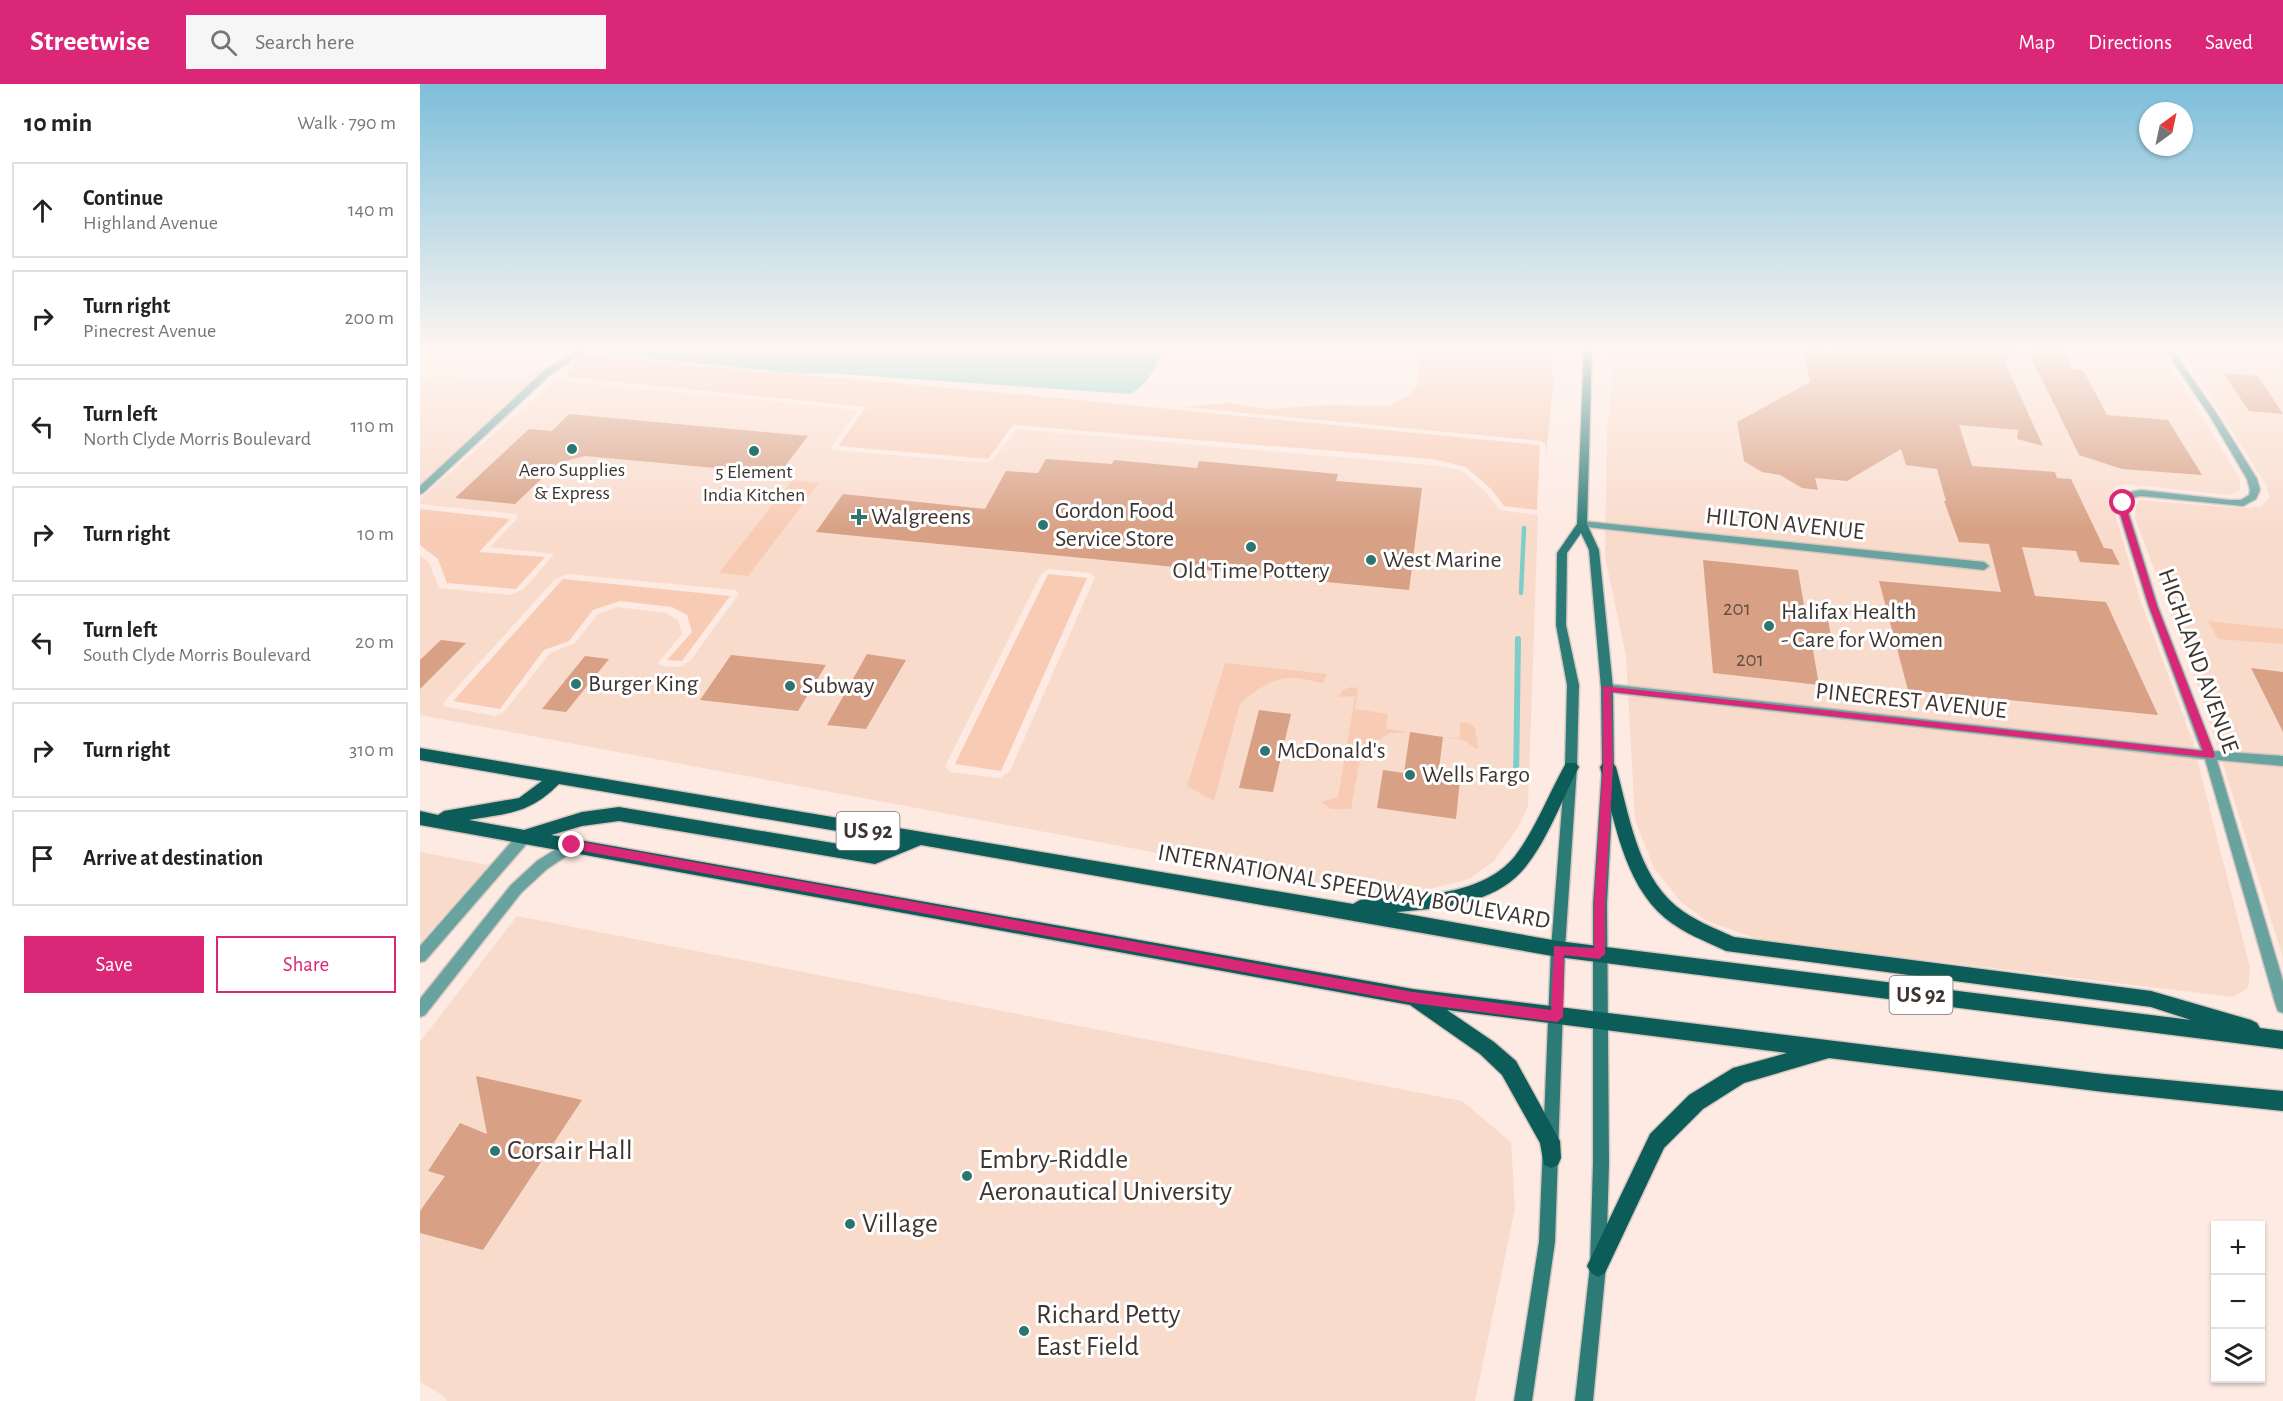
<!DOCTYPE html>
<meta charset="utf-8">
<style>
:root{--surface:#fff;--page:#f6f6f6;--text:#222;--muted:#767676;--line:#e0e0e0;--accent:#db2777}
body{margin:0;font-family:"Alegreya Sans",sans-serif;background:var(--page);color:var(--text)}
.controls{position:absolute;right:18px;bottom:18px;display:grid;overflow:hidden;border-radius:0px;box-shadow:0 2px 4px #0004}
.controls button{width:54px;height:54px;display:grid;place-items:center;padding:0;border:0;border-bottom:2px solid var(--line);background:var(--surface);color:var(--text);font:30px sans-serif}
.compass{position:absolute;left:1719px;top:18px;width:54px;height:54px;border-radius:50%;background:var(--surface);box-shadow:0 2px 4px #0004;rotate:33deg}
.stop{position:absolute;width:18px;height:18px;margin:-14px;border:4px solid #db2777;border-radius:50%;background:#fff}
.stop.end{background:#db2777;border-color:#fff;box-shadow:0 2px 6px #0008}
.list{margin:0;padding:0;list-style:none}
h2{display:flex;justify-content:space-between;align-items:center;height:78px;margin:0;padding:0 24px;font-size:26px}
h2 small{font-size:20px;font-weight:400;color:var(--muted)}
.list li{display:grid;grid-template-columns:39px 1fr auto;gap:18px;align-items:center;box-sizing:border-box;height:96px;margin:0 12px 12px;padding:0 12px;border:2px solid var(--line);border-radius:0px}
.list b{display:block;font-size:22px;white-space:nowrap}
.list p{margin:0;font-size:20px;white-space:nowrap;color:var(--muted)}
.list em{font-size:20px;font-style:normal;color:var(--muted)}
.actions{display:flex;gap:12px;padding:18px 24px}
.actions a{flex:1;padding:14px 0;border:2px solid var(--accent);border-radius:0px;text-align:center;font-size:21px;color:var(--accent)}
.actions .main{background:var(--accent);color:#fff}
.icon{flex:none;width:33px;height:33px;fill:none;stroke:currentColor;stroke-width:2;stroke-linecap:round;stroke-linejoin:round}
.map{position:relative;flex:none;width:1863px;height:1317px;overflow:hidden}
header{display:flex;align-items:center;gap:36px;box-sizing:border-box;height:84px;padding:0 30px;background:var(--accent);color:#fff}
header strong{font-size:28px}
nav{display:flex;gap:33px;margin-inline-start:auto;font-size:21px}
.search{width:420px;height:54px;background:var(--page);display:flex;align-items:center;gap:15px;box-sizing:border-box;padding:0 21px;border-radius:0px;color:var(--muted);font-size:22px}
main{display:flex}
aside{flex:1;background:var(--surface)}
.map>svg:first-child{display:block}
.built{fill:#f9dbcc;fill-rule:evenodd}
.green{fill:#f8cbb5}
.water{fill:#7ecdc8}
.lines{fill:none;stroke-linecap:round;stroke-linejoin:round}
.stream-far1{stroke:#7ecdc8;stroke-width:4.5}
.stream{stroke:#7ecdc8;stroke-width:6}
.building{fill:#d8a084}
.minor-casing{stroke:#d7c6bf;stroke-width:3}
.secondary-casing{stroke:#d7c6bf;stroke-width:3}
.primary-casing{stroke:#d7c6bf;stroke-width:3}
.minor{fill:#68a3a0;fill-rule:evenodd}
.secondary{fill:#2d7b77;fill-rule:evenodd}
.primary{fill:#0c5c59;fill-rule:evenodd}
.route{fill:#db2777}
.poi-dot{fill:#2c7672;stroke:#fff;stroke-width:2}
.labels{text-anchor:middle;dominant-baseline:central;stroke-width:6;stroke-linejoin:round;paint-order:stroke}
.far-poi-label{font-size:20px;fill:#3e3531;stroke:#fff}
.number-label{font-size:21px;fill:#645046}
.shield{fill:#fff;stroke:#78726f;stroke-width:1.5}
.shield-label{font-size:22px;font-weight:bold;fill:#3e3531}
.poi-label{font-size:24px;fill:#3e3531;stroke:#fff;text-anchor:start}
.street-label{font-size:24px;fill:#3e3531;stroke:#fff}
.near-poi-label{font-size:28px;fill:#3e3531;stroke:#fff;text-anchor:start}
</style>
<header>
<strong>Streetwise</strong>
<div class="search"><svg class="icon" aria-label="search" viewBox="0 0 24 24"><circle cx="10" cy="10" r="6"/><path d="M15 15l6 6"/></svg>Search here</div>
<nav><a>Map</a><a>Directions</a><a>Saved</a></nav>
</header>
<main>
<aside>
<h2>10 min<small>Walk · 790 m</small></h2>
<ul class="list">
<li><svg class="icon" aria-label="ahead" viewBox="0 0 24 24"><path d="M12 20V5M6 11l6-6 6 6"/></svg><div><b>Continue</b><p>Highland Avenue</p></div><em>140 m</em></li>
<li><svg class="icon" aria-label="right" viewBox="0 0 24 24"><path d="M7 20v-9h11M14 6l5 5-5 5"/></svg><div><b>Turn right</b><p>Pinecrest Avenue</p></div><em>200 m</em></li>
<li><svg class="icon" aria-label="left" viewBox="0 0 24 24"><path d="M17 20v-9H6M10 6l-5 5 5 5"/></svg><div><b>Turn left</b><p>North Clyde Morris Boulevard</p></div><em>110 m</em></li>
<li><svg class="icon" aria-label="right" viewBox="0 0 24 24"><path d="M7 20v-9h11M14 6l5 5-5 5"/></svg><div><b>Turn right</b></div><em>10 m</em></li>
<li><svg class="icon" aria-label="left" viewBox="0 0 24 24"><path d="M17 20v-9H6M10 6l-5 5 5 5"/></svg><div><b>Turn left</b><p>South Clyde Morris Boulevard</p></div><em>20 m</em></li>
<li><svg class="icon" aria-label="right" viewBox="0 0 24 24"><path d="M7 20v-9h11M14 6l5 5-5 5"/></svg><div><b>Turn right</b></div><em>310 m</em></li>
<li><svg class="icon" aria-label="arrive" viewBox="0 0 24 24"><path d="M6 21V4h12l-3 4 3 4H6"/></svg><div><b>Arrive at destination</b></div></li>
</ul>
<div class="actions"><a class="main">Save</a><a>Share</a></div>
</aside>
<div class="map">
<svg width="1863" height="1317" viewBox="0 0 1863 1317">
<rect width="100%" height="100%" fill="#fdeae2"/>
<path class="built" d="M1190 263H1737L1820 394V406L1810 411 1706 400 1695 403 1690 413 1721 518 1773 658 1830 884 1828 904 1813 913 1341 856 1287 837 1260 817 1234 784 1215 736 1206 572 1185 473 1187 346 1192 302Z
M1758 263H1863V874L1785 622 1715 434 1716 422 1720 416 1819 424 1840 423 1850 413 1845 399Z
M118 285 132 286 0 401V300L11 291 96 298Z
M141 291 139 295 142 297 438 326 412 362 411 365 414 366 567 379 574 375 596 345 1022 382 1042 387 1065 407 1079 426 1118 431 1108 722 1099 742 1074 777 1049 795 1009 805 962 811 0 631V471L9 479 19 504 90 511 104 505 134 470 70 463 97 435V430L0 420V415ZM629 485 670 489 675 493 590 687 580 694 530 688 525 682 621 490ZM148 490 315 506 319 510 270 577 260 583 242 582 238 579 262 550 258 536 246 529 197 523 178 530 155 559 130 569 84 628 75 632 23 622V619L135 495Z
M0 768 69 781 0 859Z
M97 832 1042 1017 1091 1058 1095 1125 1055 1317H27L24 1312 0 1298V958Z"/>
<path class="green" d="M997 263H1132L1133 300 1126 373V360L1121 357 762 323 808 319 846 325 910 321 968 322 988 312 998 300 999 271Z
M160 271 585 309 1120 361 1117 426 1084 422 1071 405 1046 383 1013 375 593 341 568 375 418 362 446 323 146 293Z
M372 396 399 399 328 492 299 489Z
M0 425 90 435 59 468 125 473 96 505 27 499 18 475 0 461Z
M628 490 667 494 581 687 535 680Z
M143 495 310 512 262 577 247 576 272 548 267 531 252 523 200 517 173 526 149 557 124 566 80 625 33 617Z
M1788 537 1863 545V560L1798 555Z
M805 579 907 590 903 599C893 598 881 593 870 594 853 594 832 608 820 620L794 717 767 702Z
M931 603 938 604 935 625 968 630 966 645 990 648 970 649 942 665 931 725H911L901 718 918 713 935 612 919 613 922 606Z
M1040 638 1050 639 1055 644 1058 663 1056 665 1044 656 1023 653 1040 654Z"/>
<path class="water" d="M214 263H745C736 283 729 300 710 310L406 289 382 290 184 270Z"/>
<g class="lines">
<path class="stream-far1" d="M1101 509 1104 444"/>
<path class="stream" d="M1096 698 1098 555"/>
</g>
<path class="building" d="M1409 263H1641L1652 285 1663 286 1687 331 1748 336 1782 391 1702 385 1659 371 1607 265 1584 276 1623 362 1597 355 1598 346 1539 341 1552 382 1635 388 1637 394 1651 395 1684 464 1692 465 1700 481 1660 478 1656 467 1602 463 1615 512 1686 518 1738 631 1488 606 1459 497 1581 508 1569 460 1539 458 1524 417H1526L1517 385 1486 381 1481 365 1427 397 1395 394 1398 406 1382 404 1360 391 1342 388 1324 377 1317 338 1390 298 1382 264 1410 266Z
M1803 289 1838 292 1863 330 1829 327Z
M149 330 388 352 359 390 165 372 138 379 95 420 35 414 109 345 132 347Z
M626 375 692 380 694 376 777 384 779 377 918 390 916 397 1002 404 989 506 396 448 423 410 565 425 586 387 618 389Z
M1283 476 1378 486 1386 533 1408 535 1411 552 1390 549 1399 601 1293 589Z
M21 556 46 559 0 605V576Z
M447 570 486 576 446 645 407 641Z
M311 571 406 581 378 627 280 616Z
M165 572 189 575 146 628 122 625Z
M1831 584 1863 588V648Z
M839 626 871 630 853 708 819 704Z
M990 648 1023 653 1018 693 1040 696 1036 735 957 724 963 686 984 689Z
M56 992 162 1016 63 1166 0 1149V1127L25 1092 8 1087 40 1039 67 1050Z"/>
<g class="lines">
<defs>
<path id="minor" d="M161 263H171L131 290 3 409 0 410V402L125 286Z
M1743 263H1751L1798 332 1837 395 1840 406 1836 415 1823 422 1721 412 1711 414 1708 419 1709 429 1738 522 1794 667 1863 672V682L1797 676 1863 897V929L1858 927 1856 922 1785 675 1187 608 1181 604 1187 600 1781 666 1728 522 1699 429 1698 419 1704 409 1721 406 1810 416H1821L1829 411 1830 406 1827 395 1790 332Z
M1162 437 1564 478 1569 482 1564 486 1158 442V438Z
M105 747 110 748 111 752 110 756 5 877 0 878V862L100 748Z
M152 755 157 757 158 761 157 765 127 785 101 809 5 931 0 933V915L91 801 117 777Z"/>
<path id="secondary" d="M1164 263H1172L1167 440 1179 466 1193 604 1194 683 1187 820 1189 1079 1186 1182 1173 1317H1155L1170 1182 1173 1079V820L1182 683 1181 604 1169 466 1161 449 1147 469 1146 541 1159 601 1157 683 1145 865 1135 1158 1112 1317H1094L1119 1158 1131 865 1145 683 1147 601 1136 541 1137 469 1157 440Z"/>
<path id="primary" d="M0 664 933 820 940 816C991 811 1060 815 1095 772 1116 744 1129 709 1146 679H1156L1159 683C1141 717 1123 769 1095 794 1065 821 1014 825 976 828L1138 857 1771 936 1731 923 1306 867C1285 857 1263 849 1245 834 1203 799 1194 733 1180 683L1183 679H1193L1196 683C1209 730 1217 789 1256 822 1273 836 1294 844 1314 853L1731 907 1831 936 1837 939 1840 944 1863 947V965L1138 873 501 761 455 780 199 737 162 742 131 751 993 905 1684 990 1863 1007V1027L1684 1008 1409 974 1324 999 1283 1025 1244 1064 1185 1189 1178 1193 1171 1189 1167 1182 1230 1050 1269 1011 1313 984 1367 969 1027 926 1074 958 1096 977 1140 1057 1141 1074 1138 1081 1131 1084 1124 1081 1120 1059 1082 991 1060 970 990 921 0 741V727L18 731 24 727 99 714 122 697 0 676ZM139 700 476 757 454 766 199 723 162 728 104 746 49 736C89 729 109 730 139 700Z"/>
</defs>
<use href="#minor" class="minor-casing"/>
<use href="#secondary" class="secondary-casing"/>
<use href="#primary" class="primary-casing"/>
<use href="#minor" class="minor"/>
<use href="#secondary" class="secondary"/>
<use href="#primary" class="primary"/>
</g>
<linearGradient id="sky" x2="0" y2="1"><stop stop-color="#7dbedb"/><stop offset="0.59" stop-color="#fef6f2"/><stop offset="1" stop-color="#fef6f2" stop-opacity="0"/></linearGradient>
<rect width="1863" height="448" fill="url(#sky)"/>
<path class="route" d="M1703 416 1707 419 1708 429 1737 522 1795 671 1793 674 1191 608 1193 683 1185 820V870L1179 875 1144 871 1143 933 1137 938 993 919 152 765 147 761 152 756 993 908 1131 926 1134 862 1174 864V820L1183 683V602L1783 667 1729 522 1700 429 1699 419Z"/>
<g class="poi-dot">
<circle cx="152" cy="365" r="6"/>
<circle cx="334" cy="367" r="6"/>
<path d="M436 424h6v6h6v6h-6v6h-6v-6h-6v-6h6z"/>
<circle cx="623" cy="441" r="6"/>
<circle cx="831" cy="463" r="6"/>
<circle cx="951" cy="476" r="6"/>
<circle cx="1349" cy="542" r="6"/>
<circle cx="156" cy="600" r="6"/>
<circle cx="370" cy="602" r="6"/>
<circle cx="845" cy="667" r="6"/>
<circle cx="990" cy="691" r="6"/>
<circle cx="75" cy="1067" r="6"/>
<circle cx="547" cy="1092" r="6"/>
<circle cx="430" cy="1140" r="6"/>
<circle cx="604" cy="1247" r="6"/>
</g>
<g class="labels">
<g class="far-poi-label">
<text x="152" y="386">Aero Supplies<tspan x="152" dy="23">&amp; Express</tspan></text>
<text x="334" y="388">5 Element<tspan x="334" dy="23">India Kitchen</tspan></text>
</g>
<g class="number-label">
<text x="1317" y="524">201</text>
<text x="1330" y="575">201</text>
</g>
<g class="shield">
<rect x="416.5" y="728" width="63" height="38" rx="4.5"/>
<rect x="1469.5" y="892" width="63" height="38" rx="4.5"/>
</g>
<g class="shield-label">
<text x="448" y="747">US 92</text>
<text x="1501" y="911">US 92</text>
</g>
<g class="poi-label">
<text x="635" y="427">Gordon Food<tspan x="635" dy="28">Service Store</tspan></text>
<text x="451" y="433">Walgreens</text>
<text x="963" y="476">West Marine</text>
<text x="831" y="487" text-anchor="middle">Old Time Pottery</text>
<text x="1361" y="528">Halifax Health<tspan x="1361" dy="28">- Care for Women</tspan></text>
<text x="168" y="600">Burger King</text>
<text x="382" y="602">Subway</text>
<text x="857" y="667">McDonald's</text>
<text x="1002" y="691">Wells Fargo</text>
</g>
<g class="street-label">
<text transform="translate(1365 440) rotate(6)">HILTON AVENUE</text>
<text transform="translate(1778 577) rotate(70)">HIGHLAND AVENUE</text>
<text transform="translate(1491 617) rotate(6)">PINECREST AVENUE</text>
<text transform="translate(934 803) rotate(10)">INTERNATIONAL SPEEDWAY BOULEVARD</text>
</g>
<g class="near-poi-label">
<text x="87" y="1067">Corsair Hall</text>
<text x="559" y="1076">Embry-Riddle<tspan x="559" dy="32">Aeronautical University</tspan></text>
<text x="442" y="1140">Village</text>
<text x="616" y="1231">Richard Petty<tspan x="616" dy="32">East Field</tspan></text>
</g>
</g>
</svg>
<div class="controls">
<button>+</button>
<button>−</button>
<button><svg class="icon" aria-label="layers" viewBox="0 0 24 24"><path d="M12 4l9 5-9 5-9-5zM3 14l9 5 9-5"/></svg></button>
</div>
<svg class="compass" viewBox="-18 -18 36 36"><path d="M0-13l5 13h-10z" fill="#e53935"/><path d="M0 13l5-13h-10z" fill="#767676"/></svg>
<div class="stop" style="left:1703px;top:419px"></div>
<div class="stop end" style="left:152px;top:761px"></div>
</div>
</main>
